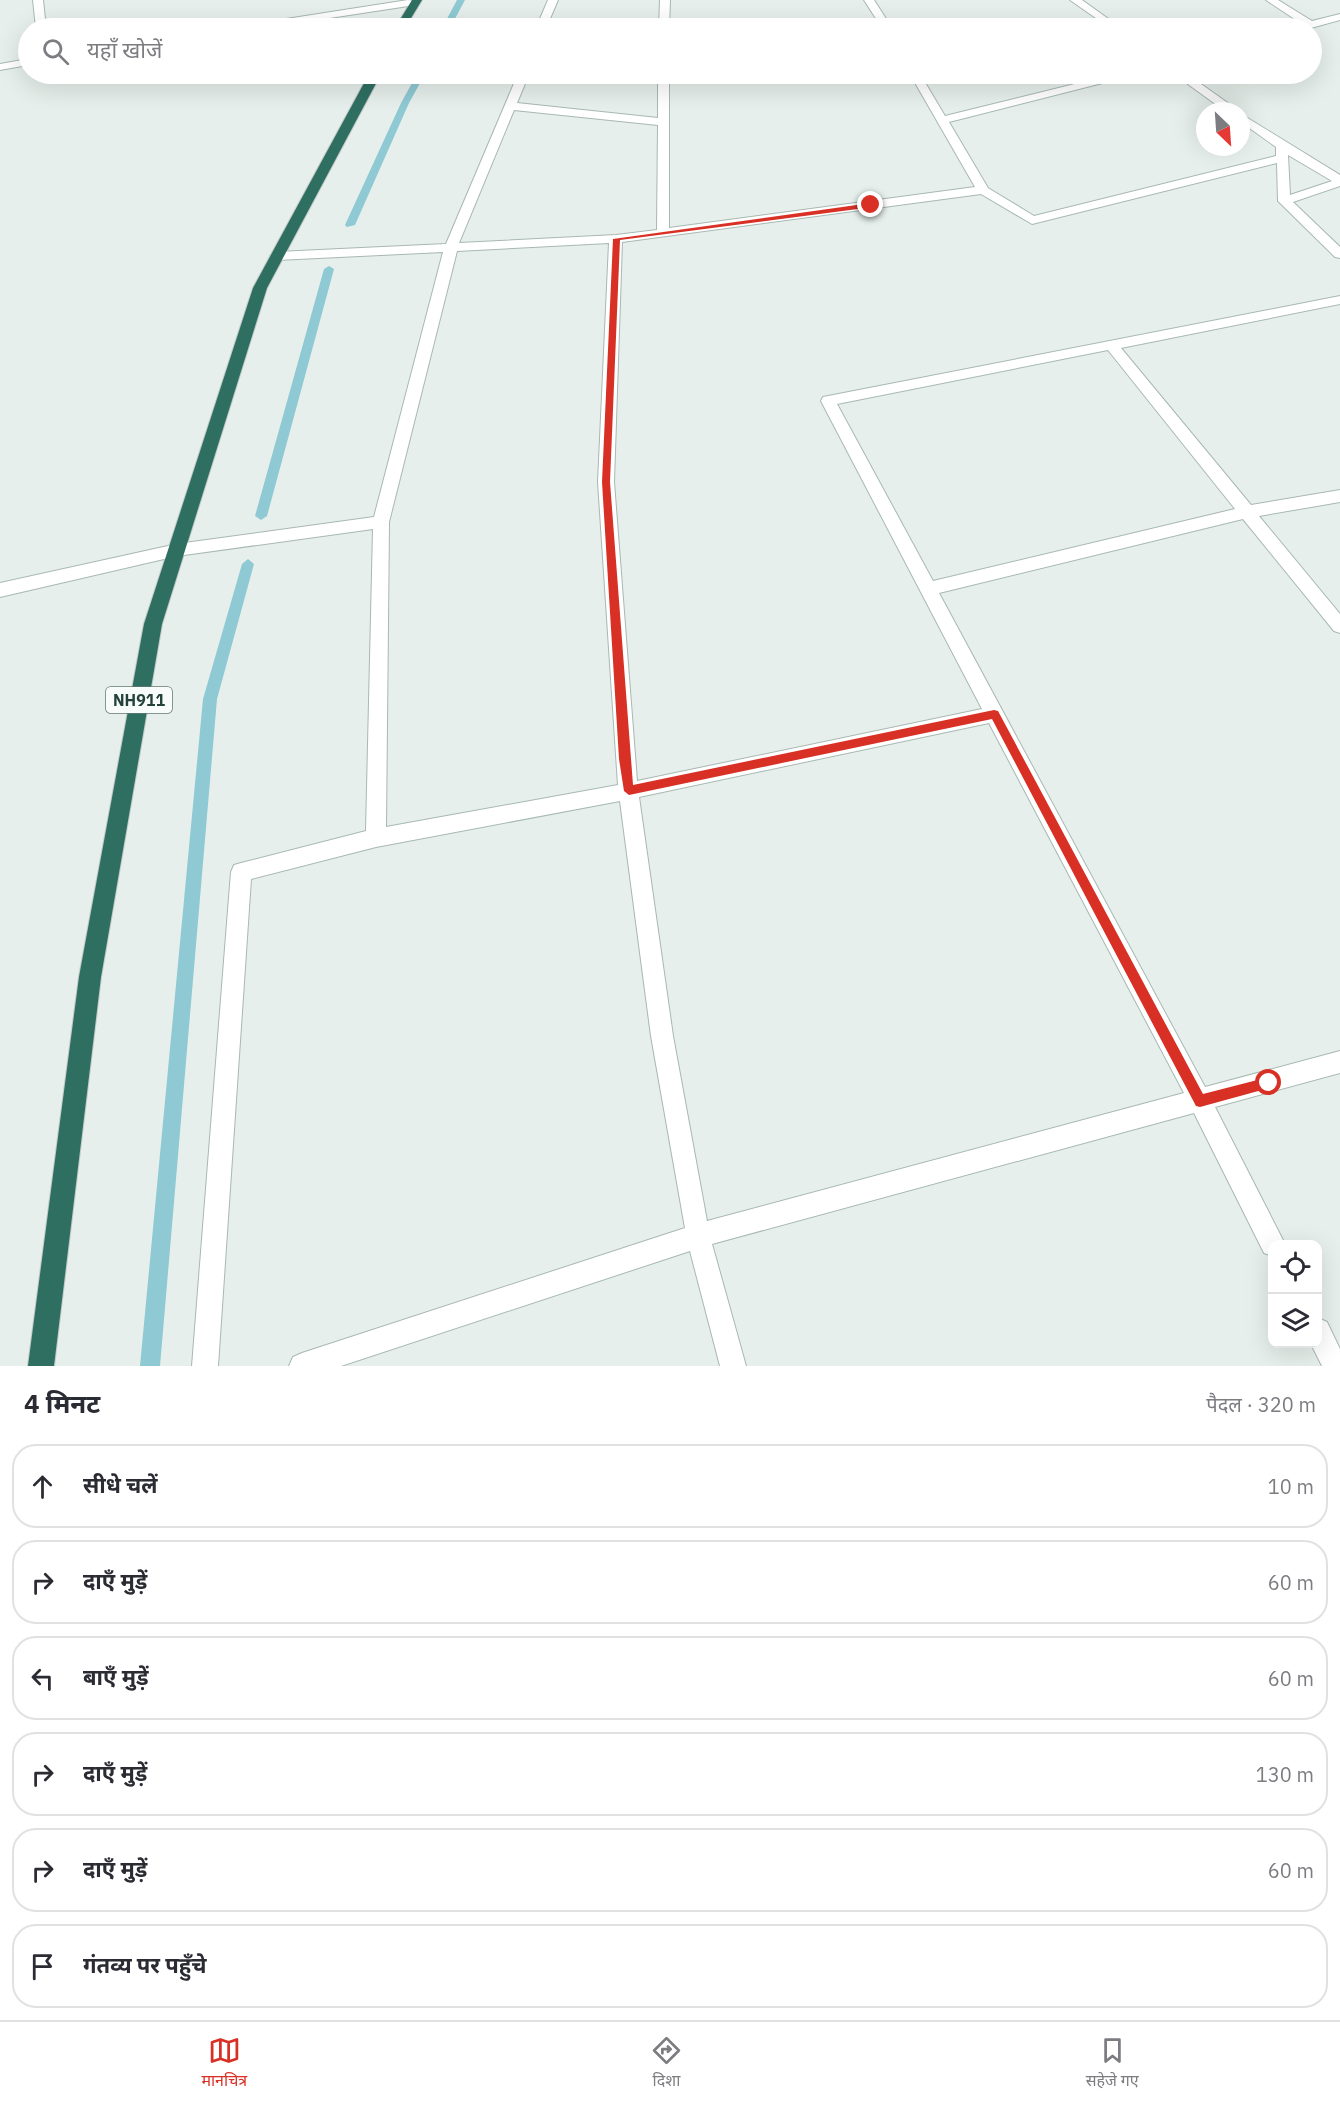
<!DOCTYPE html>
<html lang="hi">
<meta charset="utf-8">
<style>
:root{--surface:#fff;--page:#f2f2f3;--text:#2b2b33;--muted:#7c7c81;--line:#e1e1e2;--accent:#d93025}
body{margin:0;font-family:"IBM Plex Sans","Noto Sans Devanagari",sans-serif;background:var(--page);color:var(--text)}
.controls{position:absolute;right:18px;bottom:18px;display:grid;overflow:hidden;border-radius:12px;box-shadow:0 6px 24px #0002}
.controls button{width:54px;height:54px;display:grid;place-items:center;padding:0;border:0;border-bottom:2px solid var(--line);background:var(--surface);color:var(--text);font:30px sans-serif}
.compass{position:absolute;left:1196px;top:102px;width:54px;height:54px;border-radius:50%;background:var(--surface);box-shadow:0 6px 24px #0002;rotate:155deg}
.stop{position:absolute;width:18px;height:18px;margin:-14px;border:4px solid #d93025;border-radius:50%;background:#fff}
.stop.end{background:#d93025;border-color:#fff;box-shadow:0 2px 6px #0008}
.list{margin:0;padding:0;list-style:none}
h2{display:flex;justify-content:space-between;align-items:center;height:78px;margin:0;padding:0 24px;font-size:26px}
h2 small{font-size:20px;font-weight:400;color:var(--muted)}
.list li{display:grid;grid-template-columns:39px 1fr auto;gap:18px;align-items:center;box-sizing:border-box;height:84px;margin:0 12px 12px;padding:0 12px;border:2px solid var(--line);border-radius:24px}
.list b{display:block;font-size:22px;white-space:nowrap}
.list em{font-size:20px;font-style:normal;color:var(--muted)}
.icon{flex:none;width:33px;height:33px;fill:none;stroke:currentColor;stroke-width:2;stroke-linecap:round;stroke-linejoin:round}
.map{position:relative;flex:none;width:1340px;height:1366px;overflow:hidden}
.search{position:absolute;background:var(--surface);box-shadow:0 6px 24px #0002;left:18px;right:18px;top:18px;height:66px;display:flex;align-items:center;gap:15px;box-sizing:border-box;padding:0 21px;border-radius:33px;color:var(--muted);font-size:22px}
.sheet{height:654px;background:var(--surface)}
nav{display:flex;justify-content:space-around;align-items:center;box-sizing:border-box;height:84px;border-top:2px solid var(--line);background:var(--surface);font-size:16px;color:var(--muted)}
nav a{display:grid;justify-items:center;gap:3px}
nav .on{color:var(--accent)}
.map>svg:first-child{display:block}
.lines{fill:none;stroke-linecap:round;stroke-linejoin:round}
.stream{fill:#8ec9d4;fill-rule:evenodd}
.street-casing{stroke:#a8b8b2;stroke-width:2}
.highway-casing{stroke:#c2cac8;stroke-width:2}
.street{fill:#fff;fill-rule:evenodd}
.highway{fill:#2f6f62;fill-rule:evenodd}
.route{fill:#d93025}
.labels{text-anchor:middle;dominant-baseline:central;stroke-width:5;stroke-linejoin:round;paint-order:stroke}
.shield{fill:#f7fbf9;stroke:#637a73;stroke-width:1.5}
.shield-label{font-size:16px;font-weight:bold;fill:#24423a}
</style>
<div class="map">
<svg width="1340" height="1366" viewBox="0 0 1340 1366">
<rect width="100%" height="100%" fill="#e6efeb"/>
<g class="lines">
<path class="stream" d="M457 0H465L450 28H442Z
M417 74H425L409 103 355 225 347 227 345 225 401 103Z
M329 266 334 269 267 516 261 520 255 516 324 269Z
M248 559 254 564 217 699 160 1366H140L203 699 242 564Z"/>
<defs>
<path id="street" d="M33 0H43L46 28H36Z
M408 0 420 2 415 5 264 28H242L247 25Z
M548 0H558L546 28H536Z
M660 0H670L669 28H659Z
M864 0H874L892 28H882Z
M1070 0H1082L1121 28H1110Z
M1266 0H1278L1312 21 1340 14V20L1311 28H1297V25L1302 24Z
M28 59V65L0 70V64Z
M518 74H529L517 103 658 118V74H669V228L975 187 910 74H920L945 116 1115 74H1131L1130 76 949 122 988 188 1034 216 1276 156V147L1241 122V114L1340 175V186L1293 202 1340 247V258L1335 257 1278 201 1277 163 1032 224 981 194 622 242 614 482 637 781 982 709 821 401 823 397 1340 296V304L1121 348 1251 505 1340 490V502L1259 516 1340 614V633L1334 631 1243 519 939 593 1205 1087 1340 1051V1073L1215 1107 1285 1244H1272V1256L1264 1253 1194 1113 712 1244 746 1366H720L690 1251 341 1366H289L293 1357 302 1353 685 1228 651 1036 620 801 376 847 251 879 218 1366H192L231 872 234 865 241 863 366 831 373 529 177 556 0 597V583L177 544 374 517 443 252 277 260 270 256 277 252 446 244ZM514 110 658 125 657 230 616 235 459 243ZM1288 155 1332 181 1290 195ZM609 243 598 482 618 785 386 827 389 522 457 251ZM1108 350 1235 509 933 581 837 404ZM989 723 1184 1093 707 1221 673 1036 639 797Z
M1174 74H1187L1239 111H1225Z
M1318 1318 1327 1322 1340 1349V1366H1322L1311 1344H1318Z"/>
<path id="highway" d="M412 0H422L405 28H395Z
M369 74H381L267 288 162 624 101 977 54 1366H28L79 977 144 624 253 288Z"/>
</defs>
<use href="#street" class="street-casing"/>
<use href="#highway" class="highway-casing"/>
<use href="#street" class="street"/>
<use href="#highway" class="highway"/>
</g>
<path class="route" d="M871 203 873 207 620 240 610 482 633 785 994 710 998 711 1203 1094 1269 1077 1273 1079V1087L1200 1107 1196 1106 992 719 629 795 624 791 619 759 602 482 613 239Z"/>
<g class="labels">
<rect class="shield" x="106" y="687" width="66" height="26" rx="4.5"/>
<g class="shield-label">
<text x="139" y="700">NH911</text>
</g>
</g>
</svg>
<div class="controls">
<button><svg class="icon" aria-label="locate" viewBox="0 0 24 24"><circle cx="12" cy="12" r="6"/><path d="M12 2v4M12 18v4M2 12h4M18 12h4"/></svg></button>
<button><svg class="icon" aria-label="layers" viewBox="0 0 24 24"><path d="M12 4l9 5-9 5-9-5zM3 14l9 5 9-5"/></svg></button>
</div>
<svg class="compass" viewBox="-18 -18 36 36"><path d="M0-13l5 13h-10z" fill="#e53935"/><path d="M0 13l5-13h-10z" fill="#7c7c81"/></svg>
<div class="stop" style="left:1269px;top:1083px"></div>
<div class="stop end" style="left:871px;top:205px"></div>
<div class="search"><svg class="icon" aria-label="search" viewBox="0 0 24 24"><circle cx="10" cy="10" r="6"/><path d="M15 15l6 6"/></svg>यहाँ खोजें</div>
</div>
<section class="sheet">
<h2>4 मिनट<small>पैदल · 320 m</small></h2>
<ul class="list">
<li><svg class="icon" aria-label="ahead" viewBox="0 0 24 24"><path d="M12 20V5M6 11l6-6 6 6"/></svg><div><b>सीधे चलें</b></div><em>10 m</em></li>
<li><svg class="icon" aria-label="right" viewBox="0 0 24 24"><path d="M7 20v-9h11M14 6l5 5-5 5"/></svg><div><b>दाएँ मुड़ें</b></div><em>60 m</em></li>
<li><svg class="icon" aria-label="left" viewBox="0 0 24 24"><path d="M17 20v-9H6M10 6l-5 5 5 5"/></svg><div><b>बाएँ मुड़ें</b></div><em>60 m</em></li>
<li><svg class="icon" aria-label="right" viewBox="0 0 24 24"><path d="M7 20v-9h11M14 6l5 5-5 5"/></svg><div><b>दाएँ मुड़ें</b></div><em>130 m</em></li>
<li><svg class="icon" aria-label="right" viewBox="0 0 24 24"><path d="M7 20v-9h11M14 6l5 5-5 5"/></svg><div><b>दाएँ मुड़ें</b></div><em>60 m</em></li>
<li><svg class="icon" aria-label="arrive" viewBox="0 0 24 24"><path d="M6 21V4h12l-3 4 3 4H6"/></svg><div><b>गंतव्य पर पहुँचे</b></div></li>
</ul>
</section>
<nav>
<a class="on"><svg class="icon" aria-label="map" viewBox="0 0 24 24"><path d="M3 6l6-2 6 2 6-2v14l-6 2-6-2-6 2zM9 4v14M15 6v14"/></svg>मानचित्र</a>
<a><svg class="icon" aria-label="directions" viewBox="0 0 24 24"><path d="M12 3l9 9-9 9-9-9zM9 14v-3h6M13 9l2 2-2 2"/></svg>दिशा</a>
<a><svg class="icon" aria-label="saved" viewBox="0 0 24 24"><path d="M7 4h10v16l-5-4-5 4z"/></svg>सहेजे गए</a>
</nav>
